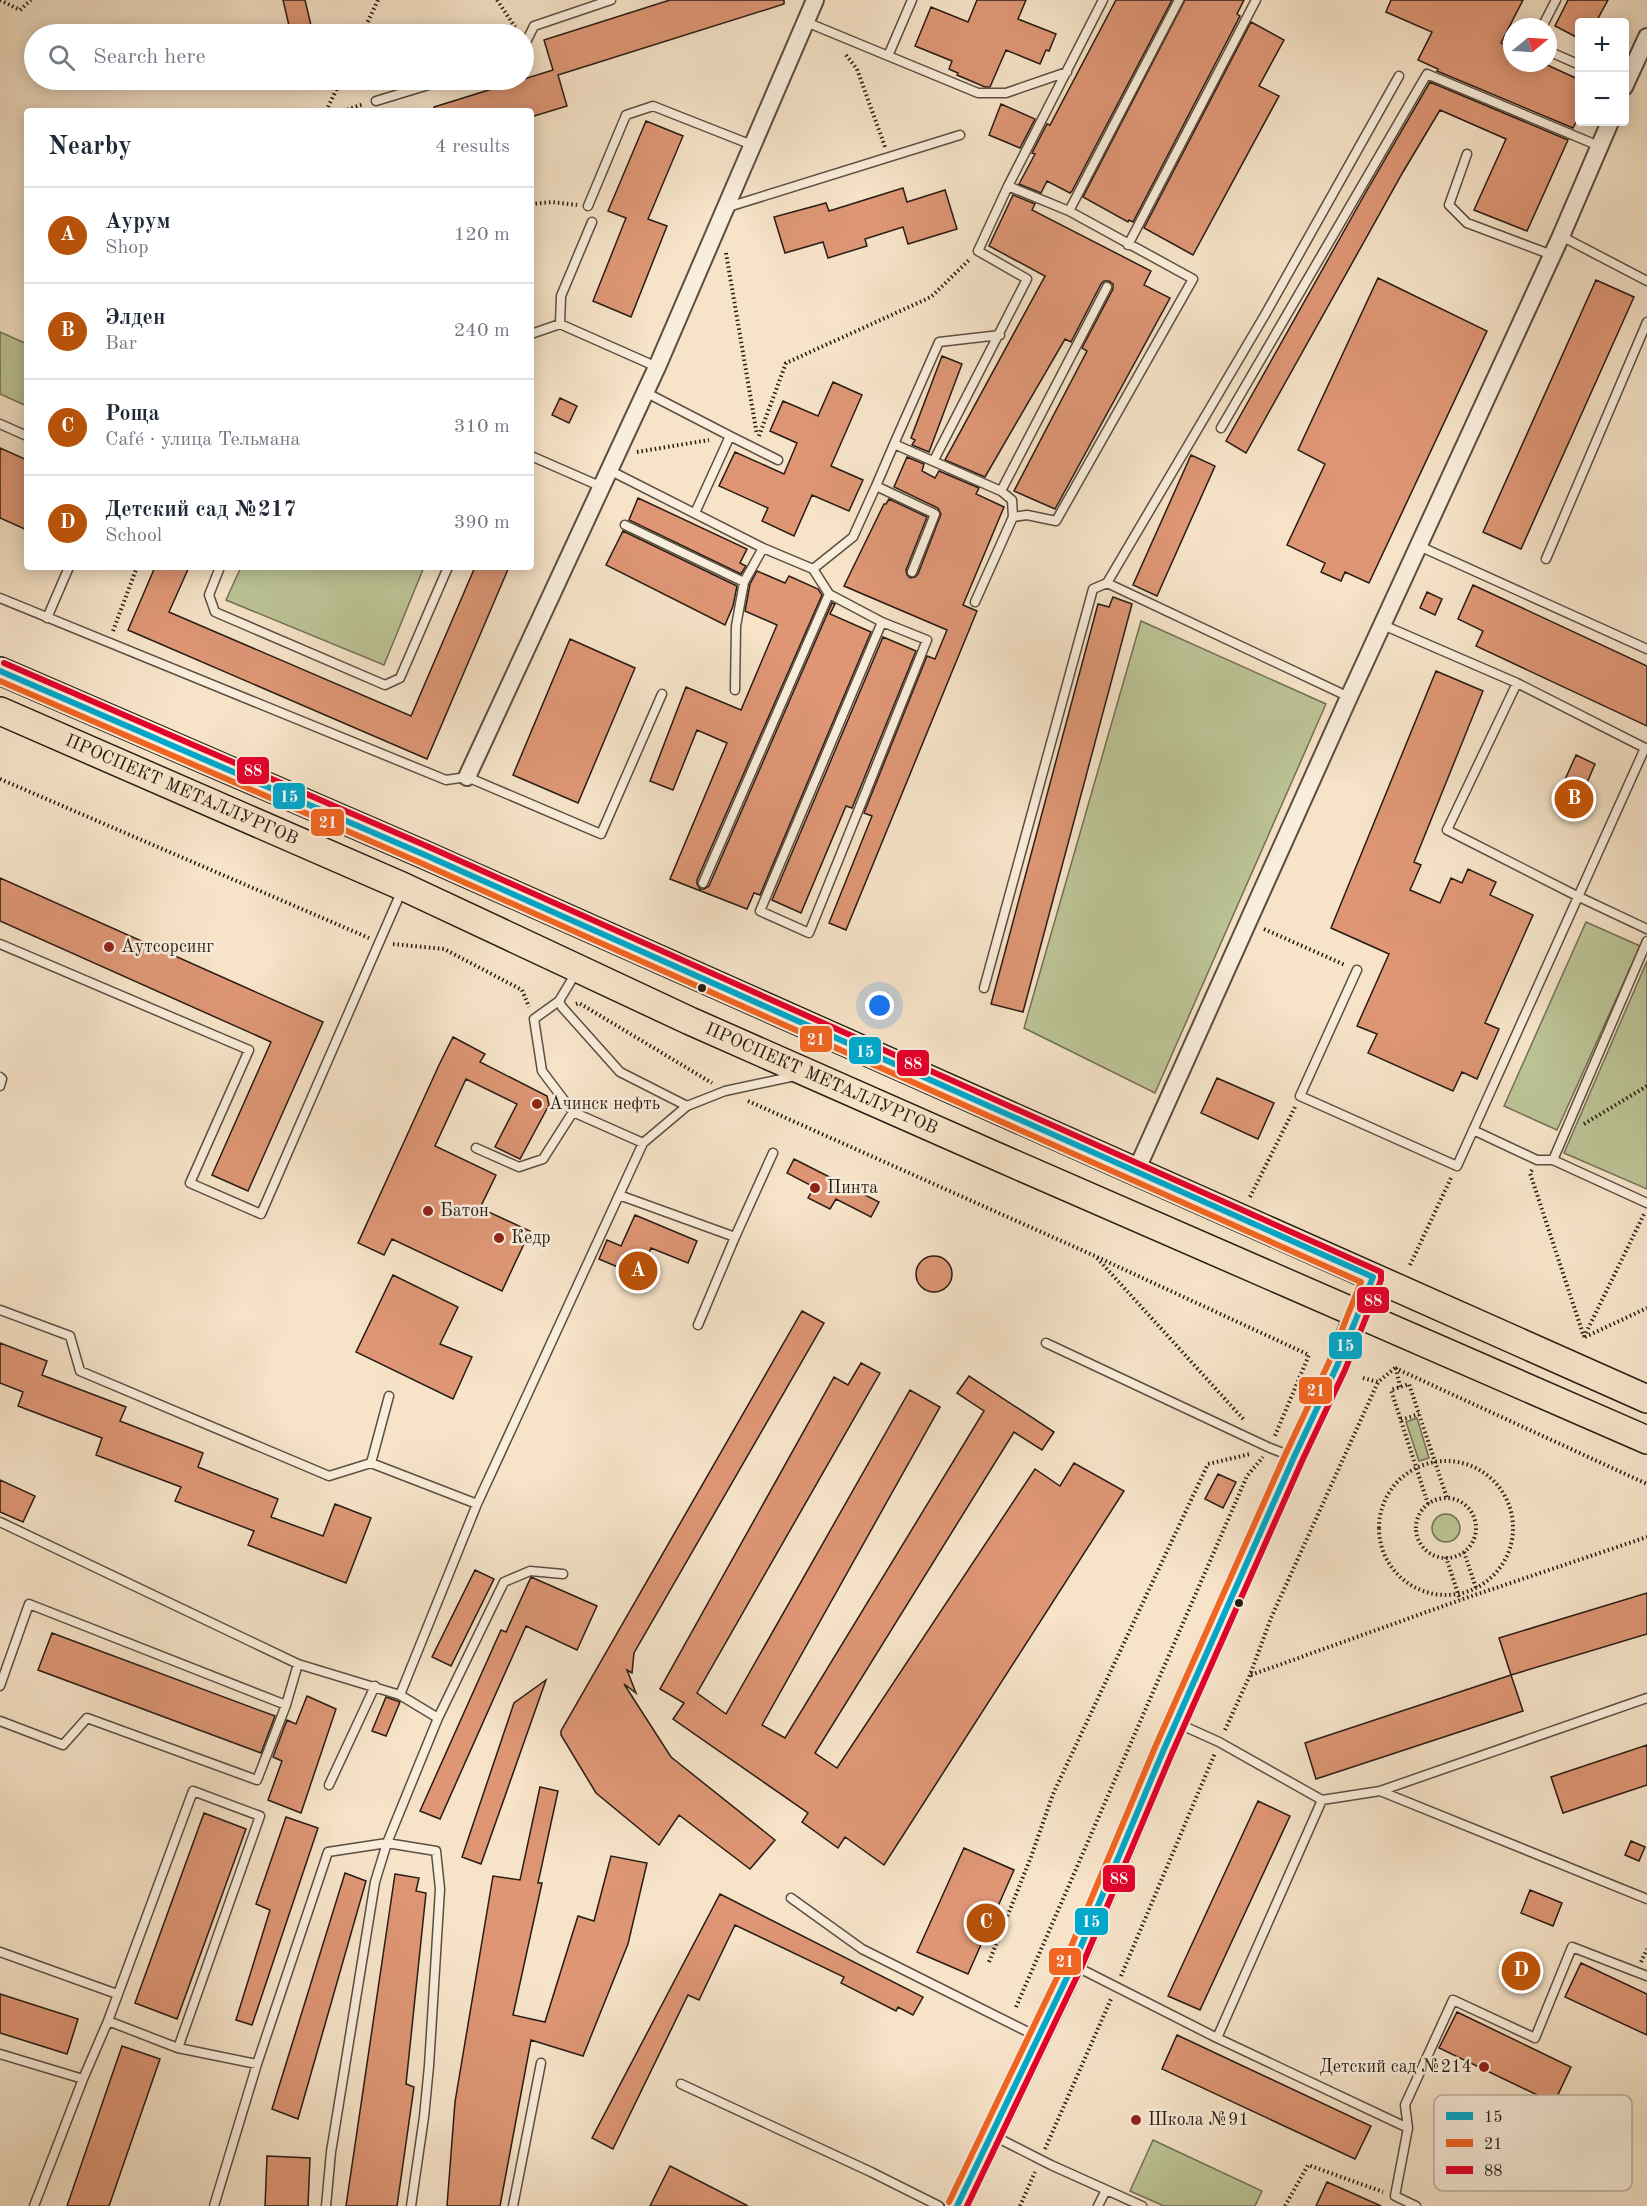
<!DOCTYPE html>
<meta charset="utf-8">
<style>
:root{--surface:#fff;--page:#f2f2f3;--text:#1f2937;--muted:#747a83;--line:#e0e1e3;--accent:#b45309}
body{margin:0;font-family:"Old Standard TT",serif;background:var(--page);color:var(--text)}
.controls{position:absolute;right:18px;top:18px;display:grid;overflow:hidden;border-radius:6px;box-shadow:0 3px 15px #0003}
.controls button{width:54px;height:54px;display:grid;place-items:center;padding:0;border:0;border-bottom:2px solid var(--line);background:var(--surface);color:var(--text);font:30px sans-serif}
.compass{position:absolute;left:1503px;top:18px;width:54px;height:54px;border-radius:50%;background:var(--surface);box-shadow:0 3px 15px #0003;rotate:72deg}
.you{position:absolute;left:880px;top:1006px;width:21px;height:21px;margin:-15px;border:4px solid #fff;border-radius:50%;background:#1a73e8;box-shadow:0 0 0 9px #1a73e833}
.badge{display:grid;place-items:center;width:39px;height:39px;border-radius:50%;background:var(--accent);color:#fff;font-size:20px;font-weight:700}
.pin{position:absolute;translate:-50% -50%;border:3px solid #fff;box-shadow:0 2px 6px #0006}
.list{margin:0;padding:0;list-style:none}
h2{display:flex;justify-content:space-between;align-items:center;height:78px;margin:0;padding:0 24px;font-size:26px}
h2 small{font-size:20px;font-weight:400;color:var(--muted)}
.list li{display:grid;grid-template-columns:39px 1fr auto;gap:18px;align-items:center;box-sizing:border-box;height:96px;padding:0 24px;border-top:2px solid var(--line)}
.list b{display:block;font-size:22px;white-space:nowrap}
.list p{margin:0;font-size:20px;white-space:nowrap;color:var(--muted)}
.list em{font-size:20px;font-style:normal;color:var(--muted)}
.icon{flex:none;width:33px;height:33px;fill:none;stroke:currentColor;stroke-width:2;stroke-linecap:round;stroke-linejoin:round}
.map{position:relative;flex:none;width:1647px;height:2206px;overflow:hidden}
.search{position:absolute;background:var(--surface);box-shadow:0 3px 15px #0003;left:24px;top:24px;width:510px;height:66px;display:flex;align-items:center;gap:15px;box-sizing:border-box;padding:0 21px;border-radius:33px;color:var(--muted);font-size:22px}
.panel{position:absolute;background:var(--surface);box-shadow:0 3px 15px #0003;left:24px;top:108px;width:510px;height:462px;border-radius:6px}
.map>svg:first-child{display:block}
.green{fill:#bcc496;stroke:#727055;stroke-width:1.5}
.building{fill:#de9675;stroke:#281c14;stroke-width:1.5}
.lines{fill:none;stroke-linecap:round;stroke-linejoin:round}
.service-casing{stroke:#5c4e41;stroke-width:11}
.minor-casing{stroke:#5c4e41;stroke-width:20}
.secondary-casing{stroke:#281c14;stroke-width:27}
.primary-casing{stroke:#281c14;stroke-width:30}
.path{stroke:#281c14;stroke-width:4;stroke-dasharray:1.5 3;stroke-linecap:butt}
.service{stroke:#f9eddb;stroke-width:8}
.minor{stroke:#f9eddb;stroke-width:16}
.secondary{stroke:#f9eddb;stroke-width:24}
.primary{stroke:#f6e3c8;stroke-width:27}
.bus-1-casing{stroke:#f9eddb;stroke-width:10}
.bus-2-casing{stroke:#f9eddb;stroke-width:10}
.bus-3-casing{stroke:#f9eddb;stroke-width:10}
.bus-1{stroke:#00a9ce;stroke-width:6}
.bus-2{stroke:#f26522;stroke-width:6}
.bus-3{stroke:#e4002b;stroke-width:6}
.poi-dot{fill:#8f2418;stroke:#f9eddb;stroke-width:2}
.bus-dot{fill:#281c14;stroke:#f9eddb;stroke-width:2}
.labels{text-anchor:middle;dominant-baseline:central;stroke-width:5;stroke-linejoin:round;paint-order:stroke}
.street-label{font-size:18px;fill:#281c14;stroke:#f9eddb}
.poi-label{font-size:18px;fill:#281c14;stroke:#f9eddb;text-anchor:start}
.key{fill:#f9eddb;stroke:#baae9f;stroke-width:1.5}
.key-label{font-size:16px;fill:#281c14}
.line-badge{stroke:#f9eddb;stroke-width:2}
.badge-label{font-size:16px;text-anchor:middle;font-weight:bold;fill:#fff}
</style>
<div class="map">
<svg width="1647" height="2206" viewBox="0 0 1647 2206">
<rect width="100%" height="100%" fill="#f6e3c8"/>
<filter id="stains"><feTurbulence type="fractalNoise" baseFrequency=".00333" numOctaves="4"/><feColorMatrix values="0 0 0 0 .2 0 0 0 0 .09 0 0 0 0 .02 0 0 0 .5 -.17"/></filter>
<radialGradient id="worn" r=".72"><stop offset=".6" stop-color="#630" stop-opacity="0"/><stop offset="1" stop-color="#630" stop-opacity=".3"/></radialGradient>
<path class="green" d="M0 332 27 344V406L0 394Z
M241 567H424L384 665 226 600Z
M1141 621 1326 704 1155 1093 1024 1028Z
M1586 922 1640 946 1557 1130 1504 1106Z
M1647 961V1189L1564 1153Z
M1417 1418 1429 1458 1419 1461 1406 1422Z
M1432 1528a14 14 0 1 1 28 0a14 14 0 1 1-28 0Z
M1153 2140 1262 2191 1255 2206H1164L1130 2191Z"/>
<path class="building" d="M283 0H305L313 34H291Z
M670 0H784V4L558 75 567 106 531 117V111H435L434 107 553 70 544 40Z
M977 0H1026L1018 19 1056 34 1049 51 1046 50 1040 64 1006 50 990 87H985L957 75 958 73 949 69 952 61 915 46 931 7 968 22Z
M1116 0H1172L1072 191 1070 193 1047 181 1041 193 1019 184 1035 154 1032 153 1047 124 1050 125Z
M1185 0H1244L1237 14 1240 16 1133 222 1129 220 1128 222 1083 197Z
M1391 0H1523L1501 43 1512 48V63H1543L1580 80V114L1573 128 1437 71 1438 69 1418 60 1432 32 1386 12Z
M1568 0H1608L1596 22H1580V39L1555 26Z
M1251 22 1284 40 1259 86 1279 96 1193 255 1144 228Z
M1430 82 1568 140 1527 231 1474 210 1506 139 1440 110 1403 172 1246 453 1226 441 1366 192Z
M1001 104 1035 119 1020 148 989 135Z
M646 121 683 136 648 219 667 226 631 317 593 301 626 218 608 211Z
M903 188 907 202 945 190 957 229 908 244 903 227 865 239 867 246 828 258 823 242 785 253 774 217 826 203 829 211Z
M1013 195 1035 204 1032 210 1151 271 1144 285 1170 298 1055 509 1014 491 1087 351 1082 348 1113 289V284L1109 281H1104L1101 284 1071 342 1065 339 985 477 945 460 1045 276 989 246Z
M1378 278 1487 331 1369 583 1345 572 1341 581 1321 572 1325 563 1287 545 1325 464 1298 450Z
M1596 280 1634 297 1521 549 1483 532Z
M942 356 962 364 929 452 912 445 915 440 911 438Z
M833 382 862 395 831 466 863 480 849 511 812 495 794 536 762 521 768 508 719 486 735 452 784 474 797 443 770 431 783 401 818 416Z
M560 398 577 406 569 423 552 415Z
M0 448 27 460V530L0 518Z
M1191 455 1215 466 1157 596 1133 585Z
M907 457 924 464 922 471 935 478 939 471 979 488 976 494 1004 507 963 605 977 611 846 930 829 923 872 816 864 813 927 656 935 659 947 630 844 586 884 504H886L889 499 927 517 906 570 907 575 910 578 915 577 918 574 941 514 938 508 894 487Z
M638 498 747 549 740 563 746 566 741 574 629 520Z
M623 531 737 586 733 606 725 625 606 565Z
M155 567H189L169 612 411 716 475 567H509L427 759 128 630Z
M757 571 785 583 789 576 818 589 822 595 697 880V884L700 889H704L709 886 832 603 835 604 830 614 871 632 760 895 754 893 747 909 670 879 727 743 697 730 673 790 650 781 686 687 741 710 777 625 745 611 750 584Z
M1473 585 1647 666V726L1476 646 1483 631 1458 619Z
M1427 592 1442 599 1435 615 1420 608Z
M1113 597 1132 604 1023 1012 991 1004 1098 604 1109 607Z
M883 637 916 651 852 808 846 806 801 913 772 900Z
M570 639 635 668 578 803 513 775Z
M1436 671 1483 691 1414 862 1421 865 1410 890 1440 903 1451 878 1462 883 1468 869 1496 882 1490 895 1533 915 1485 1023 1499 1029 1477 1079 1462 1072 1453 1091 1368 1053 1377 1034 1357 1026 1389 954 1331 928Z
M1576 755 1595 764 1574 813 1554 804Z
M0 878 323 1022 248 1191 212 1175 271 1042 0 921Z
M453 1037 485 1054 480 1062 547 1096 549 1105 520 1159 495 1147 517 1104 466 1079 435 1146 496 1175 480 1208 530 1231 502 1291 392 1239 384 1255 358 1243 439 1065Z
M1217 1078 1274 1103 1258 1139 1201 1113Z
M794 1159 879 1202 871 1217 836 1199 830 1209 808 1198 814 1187 787 1173Z
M635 1215 697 1241 688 1263 651 1248 639 1276 599 1259 607 1240 621 1246Z
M916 1274a18 18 0 1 1 36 0a18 18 0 1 1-36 0Z
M393 1275 458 1307 440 1344 472 1357 453 1399 356 1352Z
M802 1311 824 1323 634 1653 632 1673 627 1670 636 1693 624 1684 671 1757 775 1840 750 1869 679 1815 659 1845 596 1793 561 1735V1731Z
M0 1343 47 1361 42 1375 126 1407 120 1421 203 1453 198 1467 278 1499 271 1517 323 1536 335 1504 371 1518 346 1583 248 1545 254 1531 175 1501 181 1487 96 1455 102 1438 18 1406 23 1392 0 1383Z
M861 1363 880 1373 697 1693 726 1714 910 1390 940 1407 762 1725 785 1738 984 1411 957 1393 969 1376 1054 1432 1042 1450 1014 1432 815 1753 837 1768 1035 1469 1060 1486 1074 1463 1124 1491 884 1865 845 1837 838 1848 802 1822 808 1813 673 1719 684 1703 660 1689 834 1377 848 1385Z
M1218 1474 1236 1482 1223 1508 1205 1499Z
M0 1480 35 1496 23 1522 0 1512Z
M475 1570 494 1579 451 1666 432 1657Z
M531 1577 597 1606 577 1650 526 1626 440 1819 420 1811 501 1630 506 1632Z
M1647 1593V1634L1511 1675 1499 1638Z
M52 1633 275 1716 261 1753 38 1670Z
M1511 1675 1523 1711 1316 1779 1305 1743Z
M546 1680 481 1864 462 1857 514 1703Z
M307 1696 336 1709 301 1813 268 1800 282 1761 273 1757 287 1720 296 1724Z
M386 1697 400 1702 386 1736 372 1731Z
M1647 1745V1785L1563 1813 1551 1777Z
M540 1787 558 1791 538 1883H542L513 2015 545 2022 578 1916 594 1921 611 1856 647 1863 628 1944 583 2056 531 2040 500 2206H447L455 2102 493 1876 520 1880Z
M1258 1801 1290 1816 1200 2010 1168 1996Z
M204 1813 246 1829 177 2019 135 2003Z
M286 1817 318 1828 252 2025 236 2020 270 1910 256 1904Z
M1631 1841 1645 1847 1639 1861 1625 1855Z
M964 1848 1014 1870 968 1974 917 1952Z
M345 1873 366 1881 298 2119 272 2109Z
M395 1874 419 1878 416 1891 426 1893 406 2084 414 2087 397 2206H346Z
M1530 1890 1562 1903 1553 1926 1521 1913Z
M720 1894 923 1997 913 2015 898 2007 896 2011 841 1983 844 1977 735 1925 699 2000 688 1995 613 2149 592 2138Z
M1581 1963 1647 1994V2035L1565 1997Z
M0 1994 78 2019 67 2054 0 2033Z
M1457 2012 1571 2067 1554 2103 1439 2048Z
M1177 2035 1371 2126 1355 2159 1162 2069Z
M122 2046 160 2059 109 2206H67Z
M267 2156 310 2158 308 2206H265Z
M670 2166 748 2206H650Z
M1327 2182 1381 2206H1316Z"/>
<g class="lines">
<defs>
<path id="service" d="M806 22 978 93H1006L1067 72
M1542 27 1556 0
M524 46 534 26 611 0
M1548 51 1580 65
M888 56 912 0
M376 101 445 80
M1467 154 1449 205 1467 223 1552 255
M588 206 626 115 653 106 752 145
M725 208 960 135
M1069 211 1008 186 1103 0
M1561 236 1647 281
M1128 245 1256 0
M560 324 561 296 592 222
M531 334 560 324 657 367
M645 392 730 436
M0 424 27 436
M1221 428 1427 74 1599 146
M894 444 939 342 1000 335
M531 456 602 487
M934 460 1027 279 978 251 1008 186
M609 470 763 548 813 569 829 594
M1001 491 1107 287
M695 513 730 436 778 460
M625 525 744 582
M1419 546 1647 649
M1546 559 1647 322
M220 567 209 595 215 612 385 685 400 678 448 567
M813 569 853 537 876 486
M912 572 935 514 876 486 894 444 1001 491 1012 500 1013 517 1027 515 1056 521 1193 279 1069 211 1179 0
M0 598 446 780 467 777 601 834 662 694
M975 602 1013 517
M47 618 69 567
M1383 625 1517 683 1647 749
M1517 683 1447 830 1577 896 1647 929
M735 690 736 626 744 582 763 548
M1349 697 1107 583 1266 313 1399 76
M703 883 829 594 882 622 927 640 809 933 760 911 882 622
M0 944 249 1050 190 1183 261 1214 402 890
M1357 970 1300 1096 1457 1166 1645 748
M577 971 559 1001 562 1007 620 1072 687 1106
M984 988 1093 589 1107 583
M559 1001 534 1019 542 1071 573 1112 643 1143
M0 1077 2 1079 0 1086
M1473 1130 1537 1160H1553L1647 1203
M476 1148 519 1167 543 1159 573 1112
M1553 1160 1647 941
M619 1195 735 1237 698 1325
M735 1237 773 1153
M0 1310 70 1336 80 1371 329 1476 371 1463 477 1504
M1046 1343 1270 1448 1291 1456
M371 1463 389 1396
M0 1522 298 1664 400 1695 438 1718 387 1843 328 1852 257 2064 214 2206
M0 1686 29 1604 286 1705
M400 1695 477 1504 643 1143 687 1106 725 1091 795 1076
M438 1718 504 1582 530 1571 563 1574
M0 1721 63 1745 87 1718 257 1780 286 1705 298 1664
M1179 1724 1219 1742 1322 1800 1380 1791 1647 1698
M329 1785 375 1686
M1380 1791 1647 1899
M791 1898 862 1949 1038 2037
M0 1952 117 1994
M1075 1966 1217 2038 1322 1800
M1217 2038 1408 2128 1395 2196 1416 2206
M178 2048 260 1816 193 1791 108 2021 178 2048 257 2064
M0 2054 83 2079 108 2021
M681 2084 871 2172 939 2206
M1408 2128 1405 2105 1453 2000 1535 2038 1572 1947 1647 1976
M994 2136 1051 2165 1142 2206
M34 2206 83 2079
M326 2206 331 2152 375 1882 387 1843 436 1851 440 1889 429 2066 424 2117 411 2206
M513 2206 541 2063
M1098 2206 1106 2190"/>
<path id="minor" d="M1624 87 1647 37
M467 777 657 367 815 0
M1136 1171 1349 697 1561 236 1610 122"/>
<path id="secondary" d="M957 2206 1073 1965 1164 1749 1294 1457 1337 1366 1357 1313"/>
<g id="primary">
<path d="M0 671 425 855 1647 1399"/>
<path id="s1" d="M0 711 404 887 690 1021 1005 1160 1647 1440"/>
</g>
</defs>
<use href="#service" class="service-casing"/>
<use href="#minor" class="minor-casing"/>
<use href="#secondary" class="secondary-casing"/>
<use href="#primary" class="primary-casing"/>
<path class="path" d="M0 0 20 10 31 0
M497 0 515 27H518
M362 34 378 0
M846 55 857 69 885 147
M326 111 341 80
M343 111 364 104
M531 204 552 202 577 205
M726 253 757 435
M759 436 786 363 931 297 969 260
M637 452 709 440
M113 631 137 567
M0 779 369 938
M1264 929 1345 965
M393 944 444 949 522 990 529 1007
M576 1004 579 1003 712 1083
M748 1101 1095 1256 1309 1355 1274 1438
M1584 1124 1647 1086
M1532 1170 1530 1173 1584 1337
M1250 1197 1295 1107
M1097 1258 1245 1421
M1410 1265 1451 1178
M1584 1337 1644 1214
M1585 1337 1647 1308
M1395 1368 1647 1484
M1396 1368 1400 1387
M1363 1378 1378 1382 1395 1368
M1401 1420 1419 1414
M1379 1528a67 67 0 1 1 134 0a67 67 0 1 1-134 0Z
M1416 1528a30 30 0 1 1 60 0a30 30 0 1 1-60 0Z
M1428 1504 1391 1390 1409 1384 1447 1498
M1464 1552 1476 1588
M1446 1557 1460 1600
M1251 1675 1460 1600 1647 1537
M1225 1730 1250 1675 1271 1618 1378 1382
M989 1962 1031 1857 1053 1794 1208 1464 1250 1454
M1641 1962 1647 1949
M1121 1976 1215 1753
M1016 2007 1247 1476 1263 1457
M1045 2149 1111 1999
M1020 2206 1035 2172
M1285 2206 1308 2165 1383 2192"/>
<use href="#service" class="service"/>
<use href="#minor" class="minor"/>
<use href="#secondary" class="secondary"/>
<use href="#primary" class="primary"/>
<defs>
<path id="bus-1" d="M0 671 425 855 1373 1277 1337 1366 1294 1457 1164 1749 1073 1965 957 2206"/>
<path id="bus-2" d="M0 681 421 863 1361 1282 1329 1362 1286 1453 1156 1745 1065 1961 949 2202"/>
<path id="bus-3" d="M4 663 429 847 1381 1272V1280L1345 1370 1302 1461 1172 1753 1081 1968 967 2206"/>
</defs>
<use href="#bus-1" class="bus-1-casing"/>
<use href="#bus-2" class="bus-2-casing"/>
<use href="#bus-3" class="bus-3-casing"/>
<use href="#bus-1" class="bus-1"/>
<use href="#bus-2" class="bus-2"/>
<use href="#bus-3" class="bus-3"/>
</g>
<g class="poi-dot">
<circle cx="109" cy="947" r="6"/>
<circle cx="537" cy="1104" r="6"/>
<circle cx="815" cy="1188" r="6"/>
<circle cx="428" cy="1211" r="6"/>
<circle cx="499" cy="1238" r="6"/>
<circle cx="1484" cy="2067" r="6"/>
<circle cx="1136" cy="2120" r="6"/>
</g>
<g class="bus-dot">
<circle cx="702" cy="988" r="5"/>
<circle cx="1239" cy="1603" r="5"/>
</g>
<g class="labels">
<g class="street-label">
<text stroke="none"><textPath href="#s1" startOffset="198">ПРОСПЕКТ МЕТАЛЛУРГОВ</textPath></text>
<text stroke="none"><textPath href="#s1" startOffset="900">ПРОСПЕКТ МЕТАЛЛУРГОВ</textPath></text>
</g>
<g class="poi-label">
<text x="121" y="947">Аутсорсинг</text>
<text x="549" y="1104">Ачинск нефть</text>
<text x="827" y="1188">Пинта</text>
<text x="440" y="1211">Батон</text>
<text x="511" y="1238">Кедр</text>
<text x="1472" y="2067" text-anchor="end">Детский сад №214</text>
<text x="1148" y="2120">Школа №91</text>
</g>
</g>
<rect x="1434" y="2095" width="198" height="96" rx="9" class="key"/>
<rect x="1446" y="2112" width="27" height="8" fill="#00a9ce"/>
<rect x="1446" y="2139" width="27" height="8" fill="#f26522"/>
<rect x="1446" y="2166" width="27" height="8" fill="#e4002b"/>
<g class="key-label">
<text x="1484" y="2122">15</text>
<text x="1484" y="2149">21</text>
<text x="1484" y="2176">88</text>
</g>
<g class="line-badge">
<rect x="236" y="756" width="34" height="29" rx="6" fill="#e4002b"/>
<rect x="272" y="782" width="34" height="28" rx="6" fill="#00a9ce"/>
<rect x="310" y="808" width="35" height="29" rx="6" fill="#f26522"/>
<rect x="799" y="1025" width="34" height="28" rx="6" fill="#f26522"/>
<rect x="848" y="1036" width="34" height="29" rx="6" fill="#00a9ce"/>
<rect x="896" y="1049" width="34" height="28" rx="6" fill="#e4002b"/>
<rect x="1356" y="1286" width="34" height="28" rx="6" fill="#e4002b"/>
<rect x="1328" y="1331" width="35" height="29" rx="6" fill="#00a9ce"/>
<rect x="1298" y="1376" width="35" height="29" rx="6" fill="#f26522"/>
<rect x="1102" y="1864" width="34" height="29" rx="6" fill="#e4002b"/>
<rect x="1074" y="1907" width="35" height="29" rx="6" fill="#00a9ce"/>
<rect x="1048" y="1947" width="34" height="29" rx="6" fill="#f26522"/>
</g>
<g class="badge-label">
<text x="253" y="776">88</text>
<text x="289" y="802">15</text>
<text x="328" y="828">21</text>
<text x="816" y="1045">21</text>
<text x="865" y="1057">15</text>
<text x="913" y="1069">88</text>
<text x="1373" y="1306">88</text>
<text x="1345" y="1351">15</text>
<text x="1316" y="1396">21</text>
<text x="1119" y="1884">88</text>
<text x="1091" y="1927">15</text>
<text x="1065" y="1967">21</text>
</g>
<rect width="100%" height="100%" filter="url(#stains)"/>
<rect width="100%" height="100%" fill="url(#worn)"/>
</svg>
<div class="controls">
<button>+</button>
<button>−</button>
</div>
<svg class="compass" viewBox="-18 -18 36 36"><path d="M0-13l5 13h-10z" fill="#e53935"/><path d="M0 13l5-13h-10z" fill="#747a83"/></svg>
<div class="you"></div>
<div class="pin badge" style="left:638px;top:1271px">A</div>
<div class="pin badge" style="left:1574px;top:799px">B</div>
<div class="pin badge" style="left:986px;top:1923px">C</div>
<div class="pin badge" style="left:1521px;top:1971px">D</div>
<div class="search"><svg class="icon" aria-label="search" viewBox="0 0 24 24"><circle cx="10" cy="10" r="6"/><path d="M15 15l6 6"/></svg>Search here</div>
<section class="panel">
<h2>Nearby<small>4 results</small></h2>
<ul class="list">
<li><span class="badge">A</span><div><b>Аурум</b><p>Shop</p></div><em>120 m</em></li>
<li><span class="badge">B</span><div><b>Элден</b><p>Bar</p></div><em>240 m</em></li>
<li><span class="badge">C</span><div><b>Роща</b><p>Café · улица Тельмана</p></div><em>310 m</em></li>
<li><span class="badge">D</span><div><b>Детский сад №217</b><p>School</p></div><em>390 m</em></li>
</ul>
</section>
</div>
